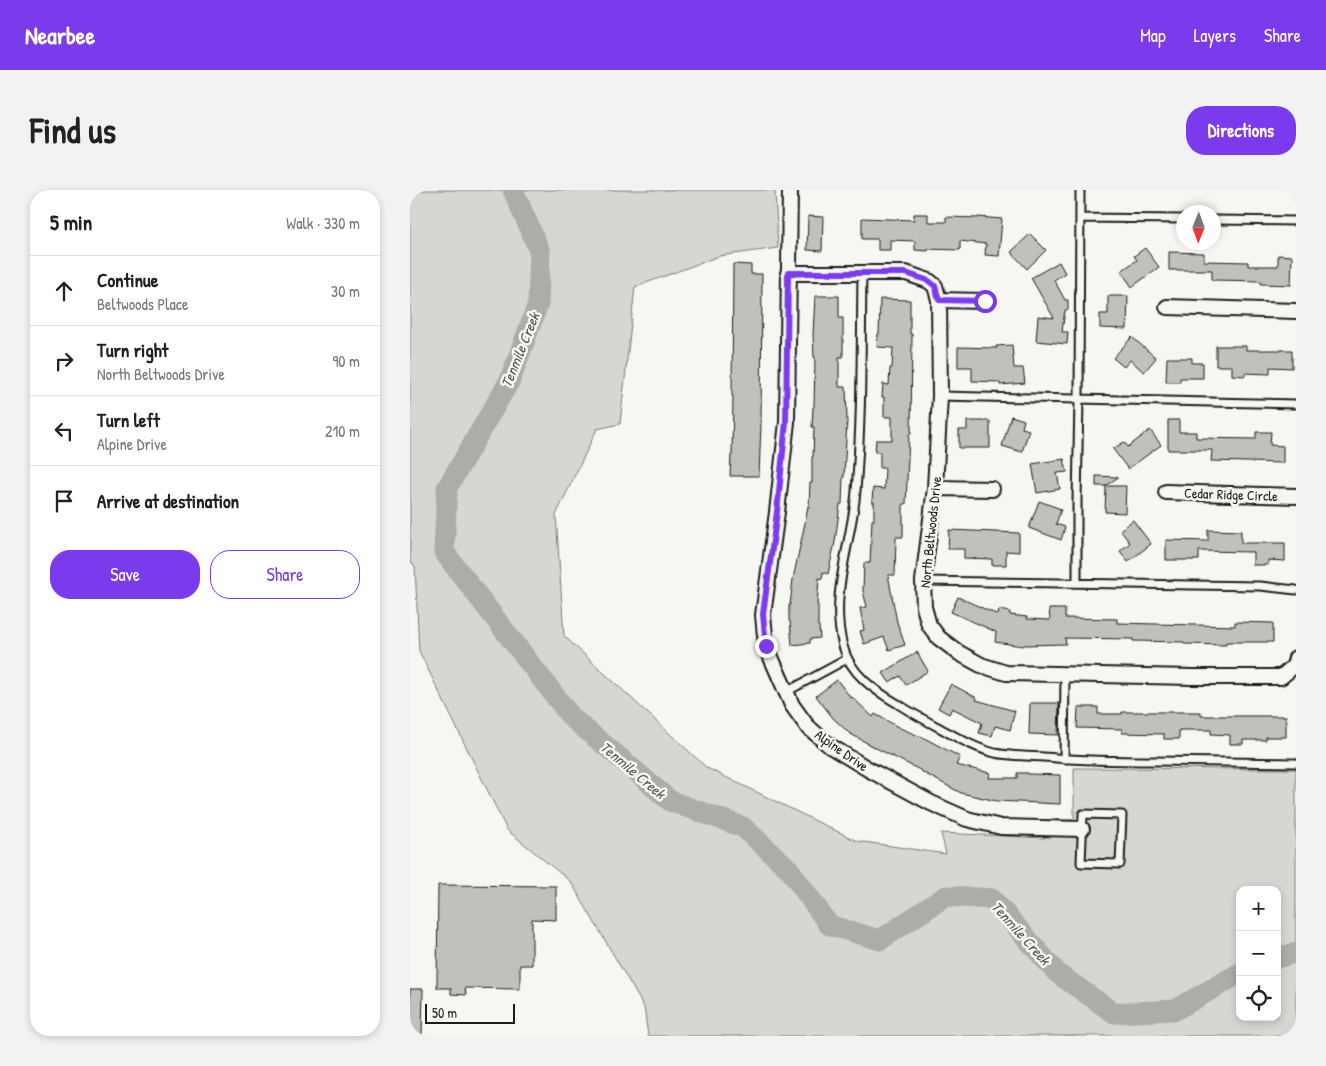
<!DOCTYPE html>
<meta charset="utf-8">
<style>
:root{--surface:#fff;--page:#f2f2f2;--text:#222;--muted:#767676;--line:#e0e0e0;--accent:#7c3aed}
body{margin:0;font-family:"Patrick Hand",sans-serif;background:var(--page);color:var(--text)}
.controls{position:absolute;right:15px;bottom:15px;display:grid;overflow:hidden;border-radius:10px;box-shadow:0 2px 8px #0003}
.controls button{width:45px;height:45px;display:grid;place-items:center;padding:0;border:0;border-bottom:1px solid var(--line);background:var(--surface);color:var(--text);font:25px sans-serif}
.compass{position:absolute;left:766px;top:15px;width:45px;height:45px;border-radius:50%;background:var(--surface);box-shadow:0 2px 8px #0003;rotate:181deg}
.scale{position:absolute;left:15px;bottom:12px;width:90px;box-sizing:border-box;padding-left:5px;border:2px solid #1c1c1c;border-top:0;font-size:14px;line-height:18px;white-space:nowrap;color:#1c1c1c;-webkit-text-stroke:4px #f6f6f2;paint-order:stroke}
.stop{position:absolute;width:15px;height:15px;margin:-11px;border:4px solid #7c3aed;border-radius:50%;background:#fff}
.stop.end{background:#7c3aed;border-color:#fff;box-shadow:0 1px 5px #0008}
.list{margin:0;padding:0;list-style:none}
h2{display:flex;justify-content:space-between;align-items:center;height:65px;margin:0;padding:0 20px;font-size:21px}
h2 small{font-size:16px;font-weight:400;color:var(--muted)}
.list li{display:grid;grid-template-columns:32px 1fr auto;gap:15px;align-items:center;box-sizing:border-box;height:70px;padding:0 20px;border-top:1px solid var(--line)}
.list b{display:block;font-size:19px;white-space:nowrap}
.list p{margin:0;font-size:16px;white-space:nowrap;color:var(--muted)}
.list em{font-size:16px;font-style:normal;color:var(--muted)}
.actions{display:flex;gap:10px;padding:15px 20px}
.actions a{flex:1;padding:11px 0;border:1px solid var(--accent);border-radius:20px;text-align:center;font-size:18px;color:var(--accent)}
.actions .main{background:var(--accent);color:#fff}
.icon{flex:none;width:28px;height:28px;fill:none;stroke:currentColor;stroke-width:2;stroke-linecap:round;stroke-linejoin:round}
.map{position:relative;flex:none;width:886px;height:846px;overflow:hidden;border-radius:20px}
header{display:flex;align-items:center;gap:30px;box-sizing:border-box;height:70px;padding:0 25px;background:var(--accent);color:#fff}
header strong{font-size:24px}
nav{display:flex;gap:28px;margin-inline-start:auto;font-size:18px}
.intro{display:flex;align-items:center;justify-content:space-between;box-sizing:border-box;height:120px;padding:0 30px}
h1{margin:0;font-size:35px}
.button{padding:12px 22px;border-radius:20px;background:var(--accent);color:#fff;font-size:18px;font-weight:700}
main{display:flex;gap:30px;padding:0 30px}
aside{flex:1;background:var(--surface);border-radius:20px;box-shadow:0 2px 8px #0003}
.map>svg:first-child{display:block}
.green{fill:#d6d6d2;stroke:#797977;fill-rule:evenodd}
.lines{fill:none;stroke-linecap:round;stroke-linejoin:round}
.river{stroke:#acaca9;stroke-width:21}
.building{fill:#c0c0bd;stroke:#1c1c1c}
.lane-casing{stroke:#1c1c1c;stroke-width:11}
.street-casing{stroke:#1c1c1c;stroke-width:18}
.lane{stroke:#f6f6f2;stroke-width:7}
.street{stroke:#f6f6f2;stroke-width:14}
.route{stroke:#7c3aed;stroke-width:6}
.labels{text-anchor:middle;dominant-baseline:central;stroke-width:5;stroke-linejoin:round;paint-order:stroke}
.street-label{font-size:14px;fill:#1c1c1c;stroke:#f6f6f2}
.water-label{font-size:15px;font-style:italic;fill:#565654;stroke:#f6f6f2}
</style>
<header>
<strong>Nearbee</strong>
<nav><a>Map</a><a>Layers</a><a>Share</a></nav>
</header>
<div class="intro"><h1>Find us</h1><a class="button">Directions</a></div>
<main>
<aside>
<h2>5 min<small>Walk · 330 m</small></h2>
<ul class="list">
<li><svg class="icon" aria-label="ahead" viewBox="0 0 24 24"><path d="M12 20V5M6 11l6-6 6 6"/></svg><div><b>Continue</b><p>Beltwoods Place</p></div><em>30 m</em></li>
<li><svg class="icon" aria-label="right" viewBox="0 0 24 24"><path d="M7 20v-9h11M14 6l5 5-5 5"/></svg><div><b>Turn right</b><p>North Beltwoods Drive</p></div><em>90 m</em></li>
<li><svg class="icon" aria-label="left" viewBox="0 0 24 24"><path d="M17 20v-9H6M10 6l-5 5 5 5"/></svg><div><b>Turn left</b><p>Alpine Drive</p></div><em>210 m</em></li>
<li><svg class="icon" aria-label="arrive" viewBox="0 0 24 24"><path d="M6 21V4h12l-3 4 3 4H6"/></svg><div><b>Arrive at destination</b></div></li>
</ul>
<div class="actions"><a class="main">Save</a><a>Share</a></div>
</aside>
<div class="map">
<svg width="886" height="846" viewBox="0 0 886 846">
<rect width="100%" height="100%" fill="#f6f6f2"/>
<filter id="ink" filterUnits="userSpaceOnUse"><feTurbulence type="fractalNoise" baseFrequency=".02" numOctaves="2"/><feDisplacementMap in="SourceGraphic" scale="10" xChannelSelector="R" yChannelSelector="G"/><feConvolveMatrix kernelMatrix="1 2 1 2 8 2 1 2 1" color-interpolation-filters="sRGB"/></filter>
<g filter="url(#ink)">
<path class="green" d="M0 0H365L368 58 309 66 225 97 210 234 187 239 146 325 154 446 297 578 447 651 536 664 531 643 635 648V630H664V578L886 579V846H238L234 817 161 692 97 640 9 461 5 376 0 371ZM830 700H867V827H830Z"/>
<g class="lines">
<path class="river" d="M103 0 130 62 128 114 100 190 37 298 34 362 162 528 222 578 260 611 333 637 379 679 419 735 470 750 536 706 582 709 647 783 704 823 765 820 830 783
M867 768 885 763H886"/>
</g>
<path class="building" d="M504 24H518V32H536V27L568 28V27L592 29 589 66 575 65 576 54 550 51V60L518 59V61L505 60V51L480 50V60H468V49H452V28L504 30Z
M398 26 413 27 412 61 397 60Z
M620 44 636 60 617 79 601 62Z
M735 58 749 77 722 97 711 81 727 70 724 66Z
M759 62 794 63V71L838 72V76H868V65L882 66 881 95 851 94V91L802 90V80H759Z
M649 72 655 83 644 90 655 110H658V120H655L652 142H658L657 154 626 151 628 126 644 128 621 88Z
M323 74 341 75V84H352L351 234 349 286H320L321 265H322L323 206H322Z
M405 106H429V128H433V167H429V197H436L437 230 434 287H433L432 314H430L425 352 418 384 413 382 412 389 409 388 407 415H408V436H409L410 448 400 449V453L382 455 380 431H379V415H380L383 389 395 333 398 316 399 317 400 293H402V267H403L404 237H402L403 217H404L405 167H404L403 144Z
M698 106H718L717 139 690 138V124H698Z
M470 109 500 110V144H502L501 244H499L496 314H493V347H486L485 385H478L487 432 495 455 479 460 474 447 454 454 450 441 454 440 450 418 457 417 453 401 454 373H460L462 330H464V312H462L463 298 474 299 475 278H470V262H465L466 250H482V227H474V207H472L473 194 479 195 480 178H482L483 158 467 157 468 144H469Z
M722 147 746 168 734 182 720 170 714 177 703 168Z
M602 155 604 178H613L615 193 590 195 589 192 562 191V177H548V157L587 158 586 156Z
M806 156H836V160H882V178L860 177V184L835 183V186L822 185V176H806Z
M757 168H782V173H793V188H770V192H756Z
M601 226 614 230 612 238 619 240 612 262 592 256Z
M758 230H769V242H786V248L846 249V242H861L860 255 873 256V273L801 271 802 260H758Z
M557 231H580V258H549V240H557Z
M740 240 751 255 718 279 703 259 714 252 718 257Z
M654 269 657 282 647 283 650 299 627 303 622 274Z
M686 286 708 287 696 296H716L715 323 695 322 696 296H686Z
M629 311 651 319 646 334 655 337 651 350 619 338Z
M723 330 741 354 718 372 710 361 720 353 710 340Z
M539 340 609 343V362L596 361V375H582V369L554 368V359H538Z
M798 340 831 341V353H875V371L858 370V375H843V362L789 361V370H756V350L798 351Z
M548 407 588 425 589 420 600 422V425L617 427V429L640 430 639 419H655V428L707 429V433L825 436V432L863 433V452H816V455L774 454V452L723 451V449L655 448 656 454 614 455 613 456 585 452 586 442 541 422Z
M507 462 518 481 496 495 490 486 479 492 473 483Z
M427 490 441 508 442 507 463 527 465 524 490 538 516 549 550 567 546 575 580 583 579 588H607V583H618V584L650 585V614L587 611 551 603 512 582V581L468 559 439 543 423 528 406 506Z
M541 494 567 508 566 510 605 521 600 540 585 536 582 546 569 543 572 533 542 518 539 524 528 518Z
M620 513H649L648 545 619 544Z
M668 517H688V524H712V522H791V526H876V547H856V550H833V554H820V545L801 544V540H769V549H754V544L712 543V539L667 538Z
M28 695 146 696V730L122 729V775H110V799L55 798 56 805 41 804V798H27Z
M0 799H13L12 846H0Z"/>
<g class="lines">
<defs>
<path id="lane" d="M670 28 774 29
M804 30 886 31
M452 83C451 155 452 228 446 301 442 353 419 404 433 456 440 484 464 500 488 514 500 522 513 529 526 536 545 546 564 558 585 563 605 567 626 566 646 568 679 571 713 571 746 571 793 572 839 572 886 573
M530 206 886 214
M513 391 850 396 886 400
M667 393V311L669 210 670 0
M376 502 437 469
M654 569 655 485
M673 624 712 625 710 674 671 673Z"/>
<path id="street" d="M380 0 377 232 367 322 353 425 356 456 382 515 397 536 420 556 458 579 521 613 557 629 591 637 672 639
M378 83H496L519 91 525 96 529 110 530 206 525 298 513 391 514 417 519 435 529 448 549 463 571 475 596 483 781 487H871L884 476 886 468
M529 110 575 111
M757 117 886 121
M525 298 582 299
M756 302 886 306"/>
</defs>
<use href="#lane" class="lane-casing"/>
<use href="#street" class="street-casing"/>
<use href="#lane" class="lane"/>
<use href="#street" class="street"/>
</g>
</g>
<g class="lines" filter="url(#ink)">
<path class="route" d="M356 456 353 424 367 322 376 232 378 83H496L519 91 525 96 529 110 575 111"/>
</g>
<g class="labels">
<g class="street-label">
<text transform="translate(821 304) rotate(2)">Cedar Ridge Circle</text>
<text transform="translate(520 342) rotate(-84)">North Beltwoods Drive</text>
<text transform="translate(432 560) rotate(35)">Alpine Drive</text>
</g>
<g class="water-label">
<text transform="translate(110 160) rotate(-68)">Tenmile Creek</text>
<text transform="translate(223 580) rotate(40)">Tenmile Creek</text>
<text transform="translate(611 743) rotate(48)">Tenmile Creek</text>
</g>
</g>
</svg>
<div class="controls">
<button>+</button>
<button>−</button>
<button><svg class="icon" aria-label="locate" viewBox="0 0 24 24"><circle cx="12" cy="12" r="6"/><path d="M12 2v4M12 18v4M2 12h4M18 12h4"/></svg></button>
</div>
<svg class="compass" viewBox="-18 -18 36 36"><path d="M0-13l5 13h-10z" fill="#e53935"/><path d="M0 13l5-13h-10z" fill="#767676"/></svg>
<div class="scale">50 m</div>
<div class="stop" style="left:575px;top:111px"></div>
<div class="stop end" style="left:356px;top:456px"></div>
</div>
</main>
